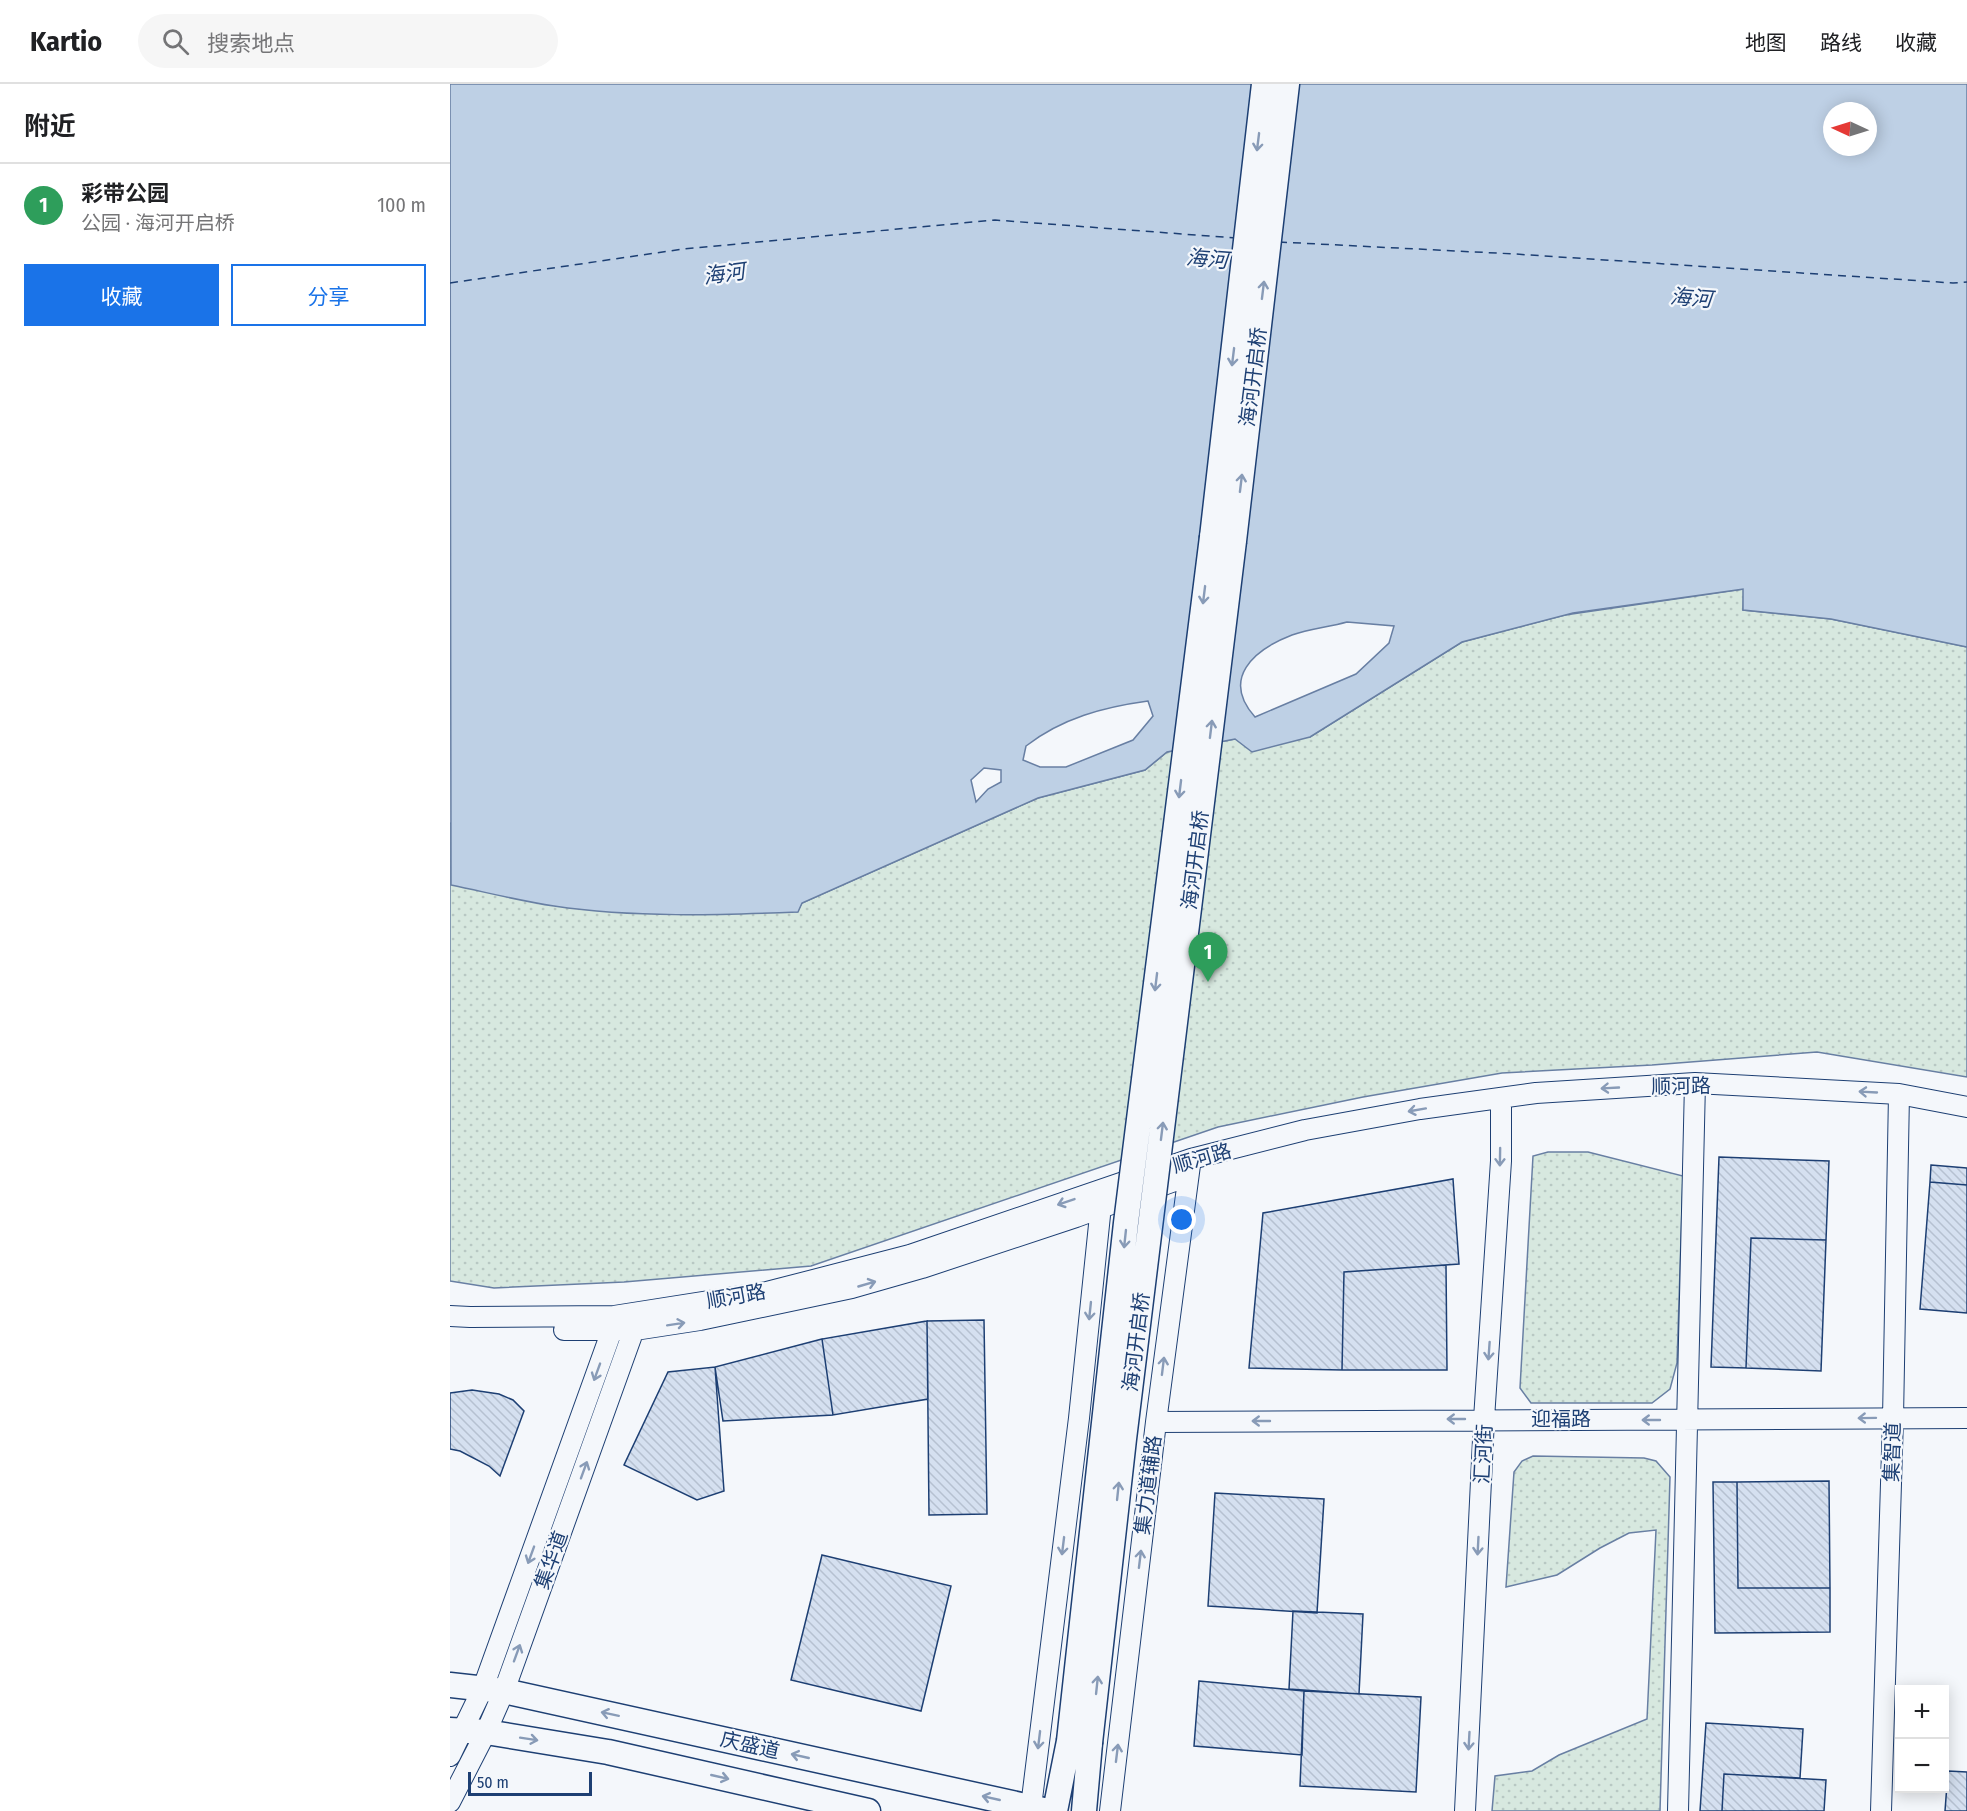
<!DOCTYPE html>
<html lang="zh">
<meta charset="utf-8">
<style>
:root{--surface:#fff;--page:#f6f6f6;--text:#202124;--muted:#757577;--line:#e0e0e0;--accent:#1a73e8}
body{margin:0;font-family:"Fira Sans Condensed","Noto Sans SC",sans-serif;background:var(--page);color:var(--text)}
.controls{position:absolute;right:18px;bottom:18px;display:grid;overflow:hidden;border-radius:0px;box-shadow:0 3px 15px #0003}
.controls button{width:54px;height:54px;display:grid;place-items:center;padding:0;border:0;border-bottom:2px solid var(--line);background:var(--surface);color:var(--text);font:30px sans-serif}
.compass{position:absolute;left:1373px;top:18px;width:54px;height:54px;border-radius:50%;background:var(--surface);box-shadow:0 3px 15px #0003;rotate:274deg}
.scale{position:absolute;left:18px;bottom:15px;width:124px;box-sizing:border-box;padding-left:6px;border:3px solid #1d3f73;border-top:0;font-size:16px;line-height:21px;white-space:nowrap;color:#1d3f73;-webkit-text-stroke:4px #f4f7fb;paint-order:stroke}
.you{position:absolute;left:732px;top:1136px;width:21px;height:21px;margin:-15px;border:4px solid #fff;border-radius:50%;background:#1a73e8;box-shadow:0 0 0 9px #1a73e833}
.badge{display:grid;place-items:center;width:39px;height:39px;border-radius:50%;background:var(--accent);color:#fff;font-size:20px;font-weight:700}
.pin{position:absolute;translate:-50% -50px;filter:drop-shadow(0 2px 3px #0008)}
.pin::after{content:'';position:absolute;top:32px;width:21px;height:18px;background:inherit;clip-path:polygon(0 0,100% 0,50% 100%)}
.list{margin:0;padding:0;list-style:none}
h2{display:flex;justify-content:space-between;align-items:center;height:78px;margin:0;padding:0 24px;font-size:26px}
h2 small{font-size:20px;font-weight:400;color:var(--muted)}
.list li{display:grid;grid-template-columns:39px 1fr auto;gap:18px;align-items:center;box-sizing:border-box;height:84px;padding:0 24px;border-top:2px solid var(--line)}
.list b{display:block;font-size:22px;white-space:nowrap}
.list p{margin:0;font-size:20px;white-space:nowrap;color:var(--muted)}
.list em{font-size:20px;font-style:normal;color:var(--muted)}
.actions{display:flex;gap:12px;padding:18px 24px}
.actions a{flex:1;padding:14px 0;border:2px solid var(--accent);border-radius:0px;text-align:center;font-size:21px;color:var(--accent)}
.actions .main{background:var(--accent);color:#fff}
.icon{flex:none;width:33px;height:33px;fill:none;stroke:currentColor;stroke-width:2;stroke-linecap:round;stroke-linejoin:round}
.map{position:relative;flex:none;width:1517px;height:1727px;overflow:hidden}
header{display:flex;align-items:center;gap:36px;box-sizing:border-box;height:84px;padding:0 30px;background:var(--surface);border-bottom:2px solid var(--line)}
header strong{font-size:28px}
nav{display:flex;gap:33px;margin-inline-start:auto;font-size:21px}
.search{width:420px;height:54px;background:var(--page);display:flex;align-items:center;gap:15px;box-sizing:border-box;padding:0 21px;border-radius:33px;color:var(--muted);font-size:22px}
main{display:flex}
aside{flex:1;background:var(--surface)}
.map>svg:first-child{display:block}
.park{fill:url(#park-dots);stroke:#687fa3;stroke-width:1.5}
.water{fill:#bed0e5;stroke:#687fa3;stroke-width:1.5;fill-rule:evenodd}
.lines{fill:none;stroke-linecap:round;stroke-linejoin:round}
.ferry{stroke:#1d3f73;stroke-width:1.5;stroke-dasharray:8 6;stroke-linecap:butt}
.building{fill:url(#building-back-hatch);stroke:#1d3f73;stroke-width:1.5}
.minor-casing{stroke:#1d3f73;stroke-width:22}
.major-casing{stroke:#1d3f73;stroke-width:27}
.minor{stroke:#f4f7fb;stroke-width:20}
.major{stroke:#f4f7fb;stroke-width:24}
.major-bridge-casing{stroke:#1d3f73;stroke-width:27;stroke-linecap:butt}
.major-bridge{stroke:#f4f7fb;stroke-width:24}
.oneway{stroke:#889bb7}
.labels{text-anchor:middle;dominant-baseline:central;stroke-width:4.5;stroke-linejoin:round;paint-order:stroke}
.street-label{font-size:20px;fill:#1d3f73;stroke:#f4f7fb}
.water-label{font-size:21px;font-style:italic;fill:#1d3f73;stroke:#f4f7fb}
</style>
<header>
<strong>Kartio</strong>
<div class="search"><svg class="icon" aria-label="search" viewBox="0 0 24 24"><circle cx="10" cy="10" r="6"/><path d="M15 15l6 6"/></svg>搜索地点</div>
<nav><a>地图</a><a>路线</a><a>收藏</a></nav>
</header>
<main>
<aside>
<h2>附近<small></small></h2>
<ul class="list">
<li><span class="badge" style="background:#2e9e5b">1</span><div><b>彩带公园</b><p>公园 · 海河开启桥</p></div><em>100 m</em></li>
</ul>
<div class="actions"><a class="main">收藏</a><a>分享</a></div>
</aside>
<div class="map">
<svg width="1517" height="1727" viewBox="0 0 1517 1727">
<defs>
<pattern id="park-dots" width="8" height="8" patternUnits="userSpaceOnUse" patternTransform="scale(1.5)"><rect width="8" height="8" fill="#d7e8df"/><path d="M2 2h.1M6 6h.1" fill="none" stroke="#b8c8c3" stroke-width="1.8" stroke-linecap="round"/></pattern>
<pattern id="building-back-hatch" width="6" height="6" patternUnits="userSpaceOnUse" patternTransform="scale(1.5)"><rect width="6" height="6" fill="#d5e0f0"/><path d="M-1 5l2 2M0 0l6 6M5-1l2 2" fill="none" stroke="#b6c1d1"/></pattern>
</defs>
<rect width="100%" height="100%" fill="#f4f7fb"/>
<path class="park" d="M1294 505 1293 526 1381 535 1517 563V993L1367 968 1202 981 1052 989 913 1013 768 1043 361 1182 174 1198 44 1204 0 1197V739L347 828 352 819 588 714 695 686 717 668 785 655 860 653 1012 558 1115 531Z
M1098 1068H1138L1233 1092 1227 1279 1220 1305 1202 1319H1081L1070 1304 1083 1072Z
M1083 1372 1194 1374 1206 1377 1220 1393 1210 1727H1042L1045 1692 1082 1687 1109 1671 1197 1635 1206 1446 1179 1449 1150 1464 1107 1491 1056 1503 1064 1388 1072 1377Z"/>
<path class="water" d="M0 0H1517V563L1381 535 1293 526V505L1123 529 1012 558 860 653 802 668 785 655 717 668 695 686 588 714 352 819 348 828C267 831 185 834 104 822 70 817 35 808 1 801ZM1382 27H1418V63H1382ZM897 538 944 542 939 559 906 590 805 633C771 595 803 566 842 551 859 545 879 543 897 538ZM698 617 703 632 683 656 616 683H590L573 676 576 662C612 634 654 623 698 617ZM534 684 551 686V698L538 705 526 718 521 696Z"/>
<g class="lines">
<path class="ferry" d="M829 158 1065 170 1503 199 1517 198
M0 199 233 165 545 136 786 154"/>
</g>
<path class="building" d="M1269 1073 1379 1077 1376 1156 1301 1154 1296 1284 1261 1283Z
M1481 1081 1517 1084V1101L1480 1098Z
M1003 1095 1009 1180 894 1188 892 1286 799 1284 813 1129Z
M1480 1098 1517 1101V1229L1470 1225Z
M1301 1154 1376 1156 1371 1287 1296 1284Z
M996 1181 997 1286H892L894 1188Z
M534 1236 537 1430 479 1431 477 1237Z
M477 1237 478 1315 383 1331 372 1255Z
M372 1255 383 1331 273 1337 265 1283Z
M265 1283 274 1407 247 1416 174 1381 218 1288Z
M22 1306 49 1310 63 1316 74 1327 50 1392 39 1382 10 1367 0 1365V1309Z
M1379 1397 1380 1504H1288L1287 1398Z
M1263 1398H1287L1288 1504H1380V1548L1265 1549Z
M765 1409 874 1415 867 1529 758 1522Z
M372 1471 501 1502 471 1627 341 1596Z
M843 1527 913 1530 909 1610 839 1605Z
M749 1597 854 1607 852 1671 744 1662Z
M854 1607 971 1613 966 1708 850 1702Z
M1256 1639 1353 1645 1350 1694 1274 1690 1272 1727H1250Z
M1498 1687 1517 1688V1727H1495Z
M1274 1690 1376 1696 1374 1727H1272Z"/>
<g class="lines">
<defs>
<path id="minor" d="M0 1232 20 1233 164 1232 317 1208 460 1171 741 1075 855 1046 970 1025 1086 1009 1245 999 1449 1010 1517 1023
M114 1246H185L250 1236 402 1204 472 1184 626 1133 738 1092
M706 1338 1517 1334
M0 1672 33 1604 162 1246 164 1235
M0 1718 36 1648 54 1607 187 1237
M582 1727 581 1723 629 1334 652 1112
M660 1727 706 1338 740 1081
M1015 1727 1034 1335 1051 1077V1014
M1228 1727 1245 999
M1431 1727 1443 1334 1449 1010"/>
<path id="major" d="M762 453 814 0
M784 457 837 0
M0 1601 54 1607 598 1727
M0 1646 36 1648 158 1668 418 1727
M605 1727 619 1657
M634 1727 640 1659"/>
</defs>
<use href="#minor" class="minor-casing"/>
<use href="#major" class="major-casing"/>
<use href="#minor" class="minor"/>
<use href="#major" class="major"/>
<defs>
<path id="major-bridge" d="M619 1657 676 1139 762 453
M640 1659 674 1355 784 457"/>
</defs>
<use href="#major-bridge" class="major-bridge-casing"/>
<use href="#major-bridge" class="major-bridge"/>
</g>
<defs><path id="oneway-shaft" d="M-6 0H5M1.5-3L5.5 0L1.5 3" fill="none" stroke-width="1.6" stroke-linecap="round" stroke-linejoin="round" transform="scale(1.5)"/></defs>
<g class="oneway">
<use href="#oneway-shaft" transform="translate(808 58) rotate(97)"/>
<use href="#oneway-shaft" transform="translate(813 206) rotate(-83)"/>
<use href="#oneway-shaft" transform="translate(783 273) rotate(97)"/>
<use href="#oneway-shaft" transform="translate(791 399) rotate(-83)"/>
<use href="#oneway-shaft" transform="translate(754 511) rotate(97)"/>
<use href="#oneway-shaft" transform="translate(761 645) rotate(-83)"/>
<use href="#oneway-shaft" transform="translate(730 705) rotate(97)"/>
<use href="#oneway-shaft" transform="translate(706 898) rotate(97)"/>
<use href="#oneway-shaft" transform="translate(1160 1004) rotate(177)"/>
<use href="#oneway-shaft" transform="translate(1418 1008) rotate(-177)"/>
<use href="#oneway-shaft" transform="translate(967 1026) rotate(170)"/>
<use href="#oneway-shaft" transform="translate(712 1047) rotate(-83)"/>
<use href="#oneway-shaft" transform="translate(1050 1073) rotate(91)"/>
<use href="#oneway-shaft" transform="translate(616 1118) rotate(161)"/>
<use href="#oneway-shaft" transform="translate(675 1155) rotate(96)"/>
<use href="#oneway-shaft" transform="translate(417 1200) rotate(-16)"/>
<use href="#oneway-shaft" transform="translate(640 1227) rotate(96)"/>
<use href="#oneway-shaft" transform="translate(226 1240) rotate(-9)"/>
<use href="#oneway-shaft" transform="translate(1039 1267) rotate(94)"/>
<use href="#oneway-shaft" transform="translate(713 1282) rotate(-83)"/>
<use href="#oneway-shaft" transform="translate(147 1288) rotate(110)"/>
<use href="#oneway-shaft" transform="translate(1417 1334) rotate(179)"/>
<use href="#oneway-shaft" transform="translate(1006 1335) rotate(180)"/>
<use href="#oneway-shaft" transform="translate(1201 1336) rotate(-180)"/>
<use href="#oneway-shaft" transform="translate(811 1337) rotate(180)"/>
<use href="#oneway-shaft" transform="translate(134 1386) rotate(-70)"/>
<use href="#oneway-shaft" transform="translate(668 1407) rotate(-84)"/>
<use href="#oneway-shaft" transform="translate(613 1462) rotate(97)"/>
<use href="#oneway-shaft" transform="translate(1028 1462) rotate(93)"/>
<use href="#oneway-shaft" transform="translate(81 1471) rotate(110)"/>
<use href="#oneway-shaft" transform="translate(690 1475) rotate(-83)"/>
<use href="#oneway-shaft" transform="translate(67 1569) rotate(-70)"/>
<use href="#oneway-shaft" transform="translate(647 1601) rotate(-84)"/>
<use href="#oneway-shaft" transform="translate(160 1630) rotate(-168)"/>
<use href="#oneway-shaft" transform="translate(79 1655) rotate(9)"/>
<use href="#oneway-shaft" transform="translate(589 1656) rotate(97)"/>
<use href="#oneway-shaft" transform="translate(1019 1657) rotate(93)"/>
<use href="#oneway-shaft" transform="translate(667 1669) rotate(-83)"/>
<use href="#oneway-shaft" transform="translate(350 1672) rotate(-167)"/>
<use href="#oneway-shaft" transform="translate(270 1693) rotate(13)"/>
<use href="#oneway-shaft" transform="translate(541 1714) rotate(-167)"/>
</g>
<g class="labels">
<g class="street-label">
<text transform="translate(803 293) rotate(-83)">海河开启桥</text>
<text transform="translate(745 776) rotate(-83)">海河开启桥</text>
<text transform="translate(1231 1002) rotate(-1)">顺河路</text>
<text transform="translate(752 1074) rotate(-16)">顺河路</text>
<text transform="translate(286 1212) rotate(-10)">顺河路</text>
<text transform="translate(686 1258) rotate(-83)">海河开启桥</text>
<text x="1111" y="1335">迎福路</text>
<text transform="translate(1442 1368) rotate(-88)">集智道</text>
<text transform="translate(1033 1370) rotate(-87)">汇河街</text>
<text transform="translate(698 1401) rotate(-83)">集力道辅路</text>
<text transform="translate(101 1476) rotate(-70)">集华道</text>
<text transform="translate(300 1661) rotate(13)">庆盛道</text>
</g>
<g class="water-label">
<text transform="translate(757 175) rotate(5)">海河</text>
<text transform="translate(274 190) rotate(-8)">海河</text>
<text transform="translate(1241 214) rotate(5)">海河</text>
</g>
</g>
</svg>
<div class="controls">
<button>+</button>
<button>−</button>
</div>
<svg class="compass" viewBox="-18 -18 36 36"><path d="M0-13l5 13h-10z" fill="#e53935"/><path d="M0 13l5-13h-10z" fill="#757577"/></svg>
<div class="scale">50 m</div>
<div class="you"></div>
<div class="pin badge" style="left:758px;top:898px;background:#2e9e5b">1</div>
</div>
</main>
